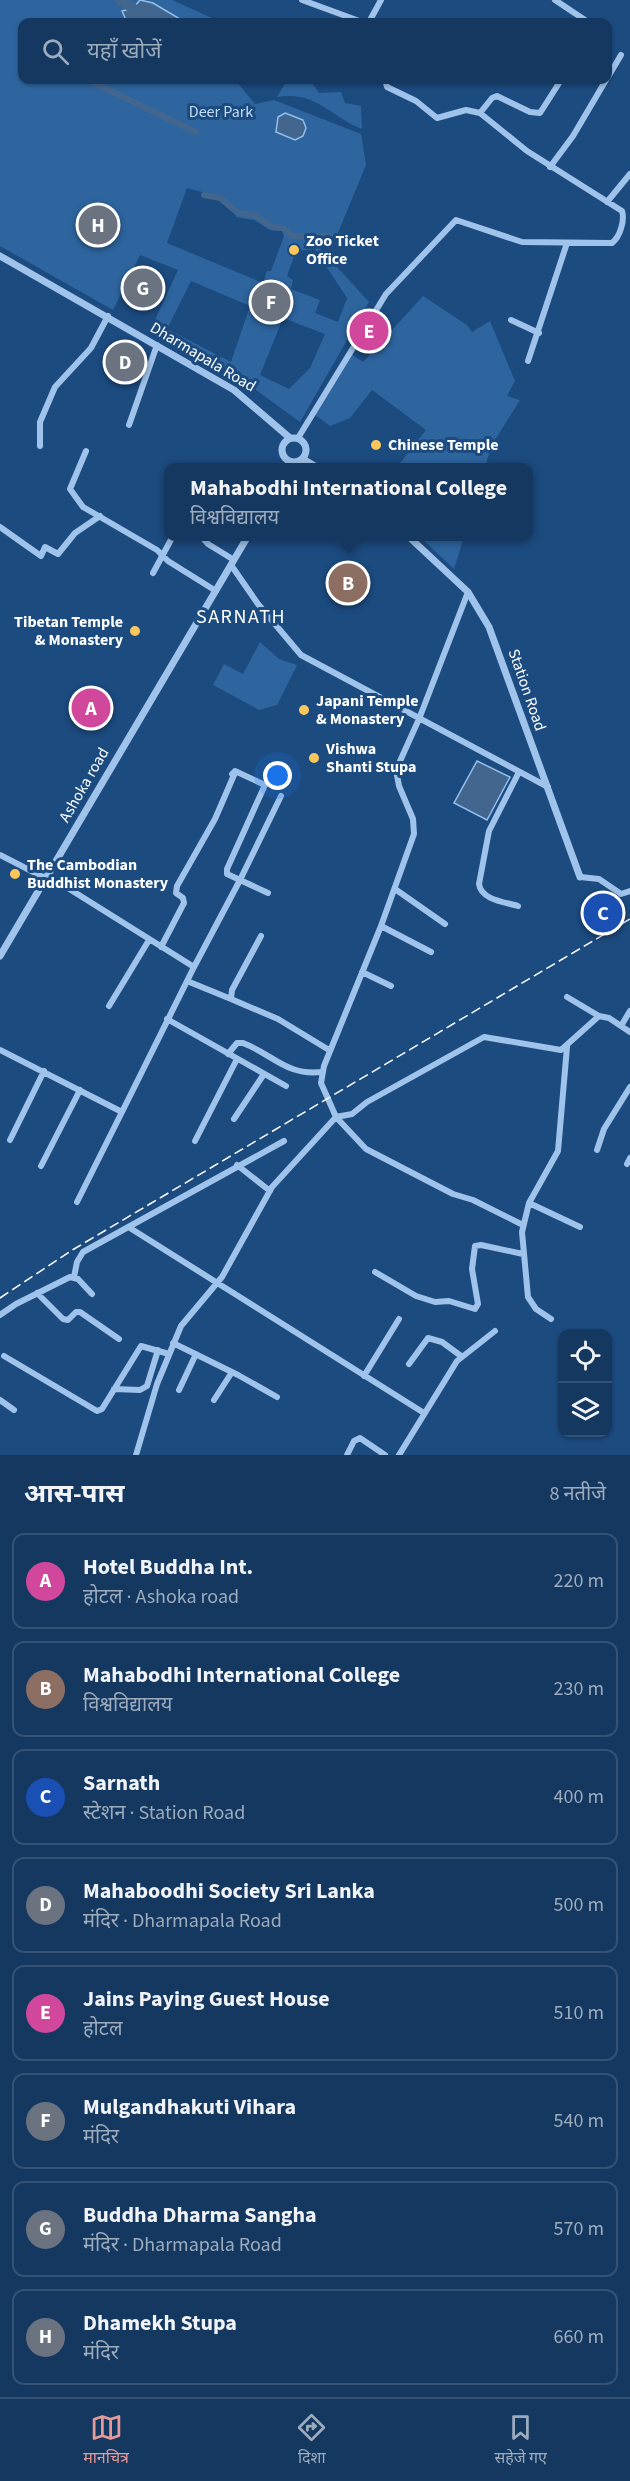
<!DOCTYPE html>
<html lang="hi">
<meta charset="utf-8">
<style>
:root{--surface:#153860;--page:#224369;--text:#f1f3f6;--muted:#9dacbd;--line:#345275;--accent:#e69b98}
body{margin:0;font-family:"Source Sans 3","Noto Sans Devanagari",sans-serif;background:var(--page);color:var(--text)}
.controls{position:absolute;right:18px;bottom:18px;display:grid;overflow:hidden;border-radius:12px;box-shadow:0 2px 4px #0004}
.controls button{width:54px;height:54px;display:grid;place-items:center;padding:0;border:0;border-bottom:2px solid var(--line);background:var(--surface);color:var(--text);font:30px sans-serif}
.you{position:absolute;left:278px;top:776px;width:21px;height:21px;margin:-15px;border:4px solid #fff;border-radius:50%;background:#1a73e8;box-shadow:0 0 0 9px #1a73e833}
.badge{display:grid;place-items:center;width:39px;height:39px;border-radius:50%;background:var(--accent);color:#fff;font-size:20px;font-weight:700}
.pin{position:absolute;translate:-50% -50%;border:3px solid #fff;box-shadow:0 2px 6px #0006}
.popup{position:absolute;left:164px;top:463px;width:369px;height:78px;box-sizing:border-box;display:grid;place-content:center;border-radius:12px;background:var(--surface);filter:drop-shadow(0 2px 4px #0005);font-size:20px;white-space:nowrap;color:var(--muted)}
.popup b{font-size:22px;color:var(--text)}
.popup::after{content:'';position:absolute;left:50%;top:100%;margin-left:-12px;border:12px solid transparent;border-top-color:var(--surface)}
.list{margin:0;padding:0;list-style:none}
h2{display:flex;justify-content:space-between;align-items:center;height:78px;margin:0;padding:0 24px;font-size:26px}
h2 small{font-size:20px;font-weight:400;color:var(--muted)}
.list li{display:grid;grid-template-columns:39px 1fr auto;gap:18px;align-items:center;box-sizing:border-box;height:96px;margin:0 12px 12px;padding:0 12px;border:2px solid var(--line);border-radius:12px}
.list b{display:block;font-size:22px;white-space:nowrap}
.list p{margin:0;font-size:20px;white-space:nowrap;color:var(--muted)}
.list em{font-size:20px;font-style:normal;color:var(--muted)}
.icon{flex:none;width:33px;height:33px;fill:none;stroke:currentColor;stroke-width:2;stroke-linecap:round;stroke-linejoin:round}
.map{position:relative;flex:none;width:630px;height:1455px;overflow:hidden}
.search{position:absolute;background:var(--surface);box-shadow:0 2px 4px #0004;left:18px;right:18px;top:18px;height:66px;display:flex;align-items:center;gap:15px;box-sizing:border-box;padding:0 21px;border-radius:12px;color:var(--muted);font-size:22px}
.sheet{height:942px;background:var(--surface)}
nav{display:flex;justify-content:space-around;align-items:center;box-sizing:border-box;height:84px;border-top:2px solid var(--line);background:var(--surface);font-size:16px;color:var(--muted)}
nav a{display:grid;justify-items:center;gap:3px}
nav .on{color:var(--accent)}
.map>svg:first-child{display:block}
.green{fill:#2e659f;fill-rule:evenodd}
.water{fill:#43668e;stroke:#92bfec;stroke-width:1.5}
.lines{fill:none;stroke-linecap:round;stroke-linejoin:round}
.canal{stroke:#43668e;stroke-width:6}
.river{stroke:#43668e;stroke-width:10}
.minor{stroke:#9fc3ea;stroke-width:6}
.tertiary{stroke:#9fc3ea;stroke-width:7}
.rail{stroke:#fff;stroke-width:1.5;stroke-dasharray:10 4.5;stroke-linecap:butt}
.poi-dot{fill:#fbc75c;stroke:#1c4b80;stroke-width:2}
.labels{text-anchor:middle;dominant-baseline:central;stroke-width:6;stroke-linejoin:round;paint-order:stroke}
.park-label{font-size:16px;fill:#c3ddf7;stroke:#1c4b80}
.poi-label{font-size:16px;font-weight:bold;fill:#fff;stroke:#1c4b80;text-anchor:start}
.street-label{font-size:16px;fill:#fff;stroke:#1c4b80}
.quarter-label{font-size:20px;letter-spacing:1.5px;fill:#fff;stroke:#1c4b80}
</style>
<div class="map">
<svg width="630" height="1455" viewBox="0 0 630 1455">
<rect width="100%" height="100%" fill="#1c4b80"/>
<path class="green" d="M0 0H172L221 22H22V80H238L237 82 255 104 274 100 361 134 366 165 335 240 316 244 369 302 300 422 241 379 163 334 162 327 154 322 178 270 140 255 113 310 0 246ZM187 188 217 196 234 207 236 217 254 220 270 230 282 231 284 236 271 271H267L263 283 167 243ZM315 249 347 298 338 322 315 313 320 300 291 289 293 280 287 276 296 251ZM191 281 250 306 231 362 167 329ZM283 318 325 334 310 368 289 389 260 375Z
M287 80H310L319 93 341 92 345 103 361 106 362 129C330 117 318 91 277 97Z
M423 296 467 325 472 332 490 321 515 381 507 396 520 400 492 445 485 467H397L426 430 372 390 350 418 330 426 314 414 350 353 363 362Z
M420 537H464L454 569Z
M260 642 279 659 297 665 277 705 259 710 213 685 224 664 243 674Z"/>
<path class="water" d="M140 0 153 3 185 22H127L122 11 133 8Z
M285 113 303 120 306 128 303 136 295 140 276 132 278 117Z
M477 761 510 777 487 820 454 803Z"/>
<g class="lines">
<path class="canal" d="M90 81 196 132
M204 195 220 198 238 213 255 215 272 227 283 228 292 236H335"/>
<path class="river" d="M120 0 155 22"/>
<path class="minor" d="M302 0 362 22
M555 0 588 22
M369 22 381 0
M608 77 621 55
M480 113 492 98 497 96 530 112 540 113 561 80
M550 167 573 136 606 80
M607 202 630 174
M511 320 539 333
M528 361 567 243
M129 425 157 345
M298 438 386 294 456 220 522 242 612 243C620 237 625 220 622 211L527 151 480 113 466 110 437 118 416 101 387 87 385 80
M40 446V422L55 387 91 348 108 316
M86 451 70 489 83 507 157 550 168 561 216 591
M0 527 41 556 45 547 58 554 75 533 100 516
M201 536 208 544 234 560
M231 565 258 604 301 655 548 787
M153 573 173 536
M0 855 45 878
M580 877 599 879 621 894 630 891
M395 889 445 924
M268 893 240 880 281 796
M518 906C505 902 481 900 479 884L489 831 519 772
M381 926 431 952
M261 936 232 990 231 999 278 1019 329 1050
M161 947 184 903 183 898 176 893 177 886 215 819 234 775
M194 967 240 880 227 874V869L265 785 235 771 232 774
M362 972 391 986
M187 981 231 999
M567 997 599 1016
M109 1006 149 940
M167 1019 286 1086
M621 1026 630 1011
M0 1050 122 1112 194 967 47 875
M228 1054 237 1043H243C274 1055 286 1076 322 1072
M234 1119 264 1074
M10 1140 44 1071
M195 1141 237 1059
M597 1150 604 1129 630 1087
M627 1164 630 1158
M237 1165 270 1191
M41 1166 80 1090
M77 1202 122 1112
M529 1203 580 1227
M523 1225 473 1200 453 1194 366 1149 336 1117 352 1114 367 1102 484 1037 561 1050 599 1016 609 1018 630 1032
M130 1228 424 1413
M375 1272 416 1296 435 1302 449 1301 475 1309 478 1304 472 1269 475 1246 481 1245 523 1254
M74 1277 77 1262 83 1252 284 1141
M37 1293 63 1319 68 1320 76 1312H80L119 1339
M0 1315 16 1304 70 1277 78 1279 92 1294
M551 1319 536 1309 528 1297 522 1232 529 1203 558 1151 567 1047
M173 1343 238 1375 277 1397
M4 1356 97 1411 102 1409 141 1346 169 1354
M409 1364 428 1338 442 1342 461 1356
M364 1376 399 1319
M114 1389 140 1390 147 1386 158 1350
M179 1390 196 1354
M0 1400 14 1410
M214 1400 232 1372
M136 1455 157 1384 181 1326 222 1277 272 1187 336 1117 321 1083 324 1066 381 926 414 834 413 819 399 786 396 770 419 719 468 592
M347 1455 354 1441 360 1438 385 1455
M399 1455 457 1361 495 1331"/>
<path class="tertiary" d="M0 256 234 390 290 438
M282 450a12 12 0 1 1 24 0a12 12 0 1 1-24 0Z
M303 459 318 468
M408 536 468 592 489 627 580 877
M0 956 248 536"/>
<path class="rail" d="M0 1298 74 1249 630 919"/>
</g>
<g class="poi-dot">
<circle cx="294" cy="250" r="6"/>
<circle cx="376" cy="445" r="6"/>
<circle cx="135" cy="631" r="6"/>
<circle cx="304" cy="710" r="6"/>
<circle cx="314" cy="758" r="6"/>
<circle cx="15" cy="874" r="6"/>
</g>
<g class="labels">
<g class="park-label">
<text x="221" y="112">Deer Park</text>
</g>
<g class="poi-label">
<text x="306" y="241">Zoo Ticket<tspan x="306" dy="18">Office</tspan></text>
<text x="388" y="445">Chinese Temple</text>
<text x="123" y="622" text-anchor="end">Tibetan Temple<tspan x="123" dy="18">&amp; Monastery</tspan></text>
<text x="316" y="701">Japani Temple<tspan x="316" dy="18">&amp; Monastery</tspan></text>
<text x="326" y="749">Vishwa<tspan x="326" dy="18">Shanti Stupa</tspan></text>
<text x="27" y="865">The Cambodian<tspan x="27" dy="18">Buddhist Monastery</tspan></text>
</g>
<g class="street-label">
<text transform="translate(203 357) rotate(31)">Dharmapala Road</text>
<text transform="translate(527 690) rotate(71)">Station Road</text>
<text transform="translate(84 785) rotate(-60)">Ashoka road</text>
</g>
<g class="quarter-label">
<text x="241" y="617">SARNATH</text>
</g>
</g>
</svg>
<div class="controls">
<button><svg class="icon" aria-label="locate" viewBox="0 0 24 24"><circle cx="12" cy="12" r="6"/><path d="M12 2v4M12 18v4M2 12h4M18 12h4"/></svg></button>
<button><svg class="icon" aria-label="layers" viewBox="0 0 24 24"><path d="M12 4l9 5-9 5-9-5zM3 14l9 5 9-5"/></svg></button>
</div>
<div class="you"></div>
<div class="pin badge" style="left:91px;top:708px;background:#d1479c">A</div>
<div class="pin badge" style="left:348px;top:583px;background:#8d6e63">B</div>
<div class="popup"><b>Mahabodhi International College</b>विश्वविद्यालय</div>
<div class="pin badge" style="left:603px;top:913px;background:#1a4fb4">C</div>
<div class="pin badge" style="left:125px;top:362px;background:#6b7280">D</div>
<div class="pin badge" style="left:369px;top:331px;background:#d1479c">E</div>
<div class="pin badge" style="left:271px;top:302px;background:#6b7280">F</div>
<div class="pin badge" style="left:143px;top:288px;background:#6b7280">G</div>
<div class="pin badge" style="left:98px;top:225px;background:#6b7280">H</div>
<div class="search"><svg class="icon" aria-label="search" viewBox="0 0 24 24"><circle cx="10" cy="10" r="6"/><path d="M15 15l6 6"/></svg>यहाँ खोजें</div>
</div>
<section class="sheet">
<h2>आस-पास<small>8 नतीजे</small></h2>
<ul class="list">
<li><span class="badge" style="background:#d1479c">A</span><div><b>Hotel Buddha Int.</b><p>होटल · Ashoka road</p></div><em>220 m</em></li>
<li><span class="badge" style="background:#8d6e63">B</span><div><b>Mahabodhi International College</b><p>विश्वविद्यालय</p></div><em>230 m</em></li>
<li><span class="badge" style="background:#1a4fb4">C</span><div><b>Sarnath</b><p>स्टेशन · Station Road</p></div><em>400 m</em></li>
<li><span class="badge" style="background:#6b7280">D</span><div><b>Mahaboodhi Society Sri Lanka</b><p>मंदिर · Dharmapala Road</p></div><em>500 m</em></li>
<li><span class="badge" style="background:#d1479c">E</span><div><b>Jains Paying Guest House</b><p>होटल</p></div><em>510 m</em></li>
<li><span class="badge" style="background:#6b7280">F</span><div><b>Mulgandhakuti Vihara</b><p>मंदिर</p></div><em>540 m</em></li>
<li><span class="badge" style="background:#6b7280">G</span><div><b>Buddha Dharma Sangha</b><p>मंदिर · Dharmapala Road</p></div><em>570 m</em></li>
<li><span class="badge" style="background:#6b7280">H</span><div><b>Dhamekh Stupa</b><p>मंदिर</p></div><em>660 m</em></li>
</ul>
</section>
<nav>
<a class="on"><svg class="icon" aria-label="map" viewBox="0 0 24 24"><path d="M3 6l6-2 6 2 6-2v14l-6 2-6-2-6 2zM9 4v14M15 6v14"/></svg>मानचित्र</a>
<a><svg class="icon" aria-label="directions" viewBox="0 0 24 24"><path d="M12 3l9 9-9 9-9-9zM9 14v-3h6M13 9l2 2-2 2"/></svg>दिशा</a>
<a><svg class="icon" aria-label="saved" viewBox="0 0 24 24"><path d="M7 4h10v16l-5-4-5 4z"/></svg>सहेजे गए</a>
</nav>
